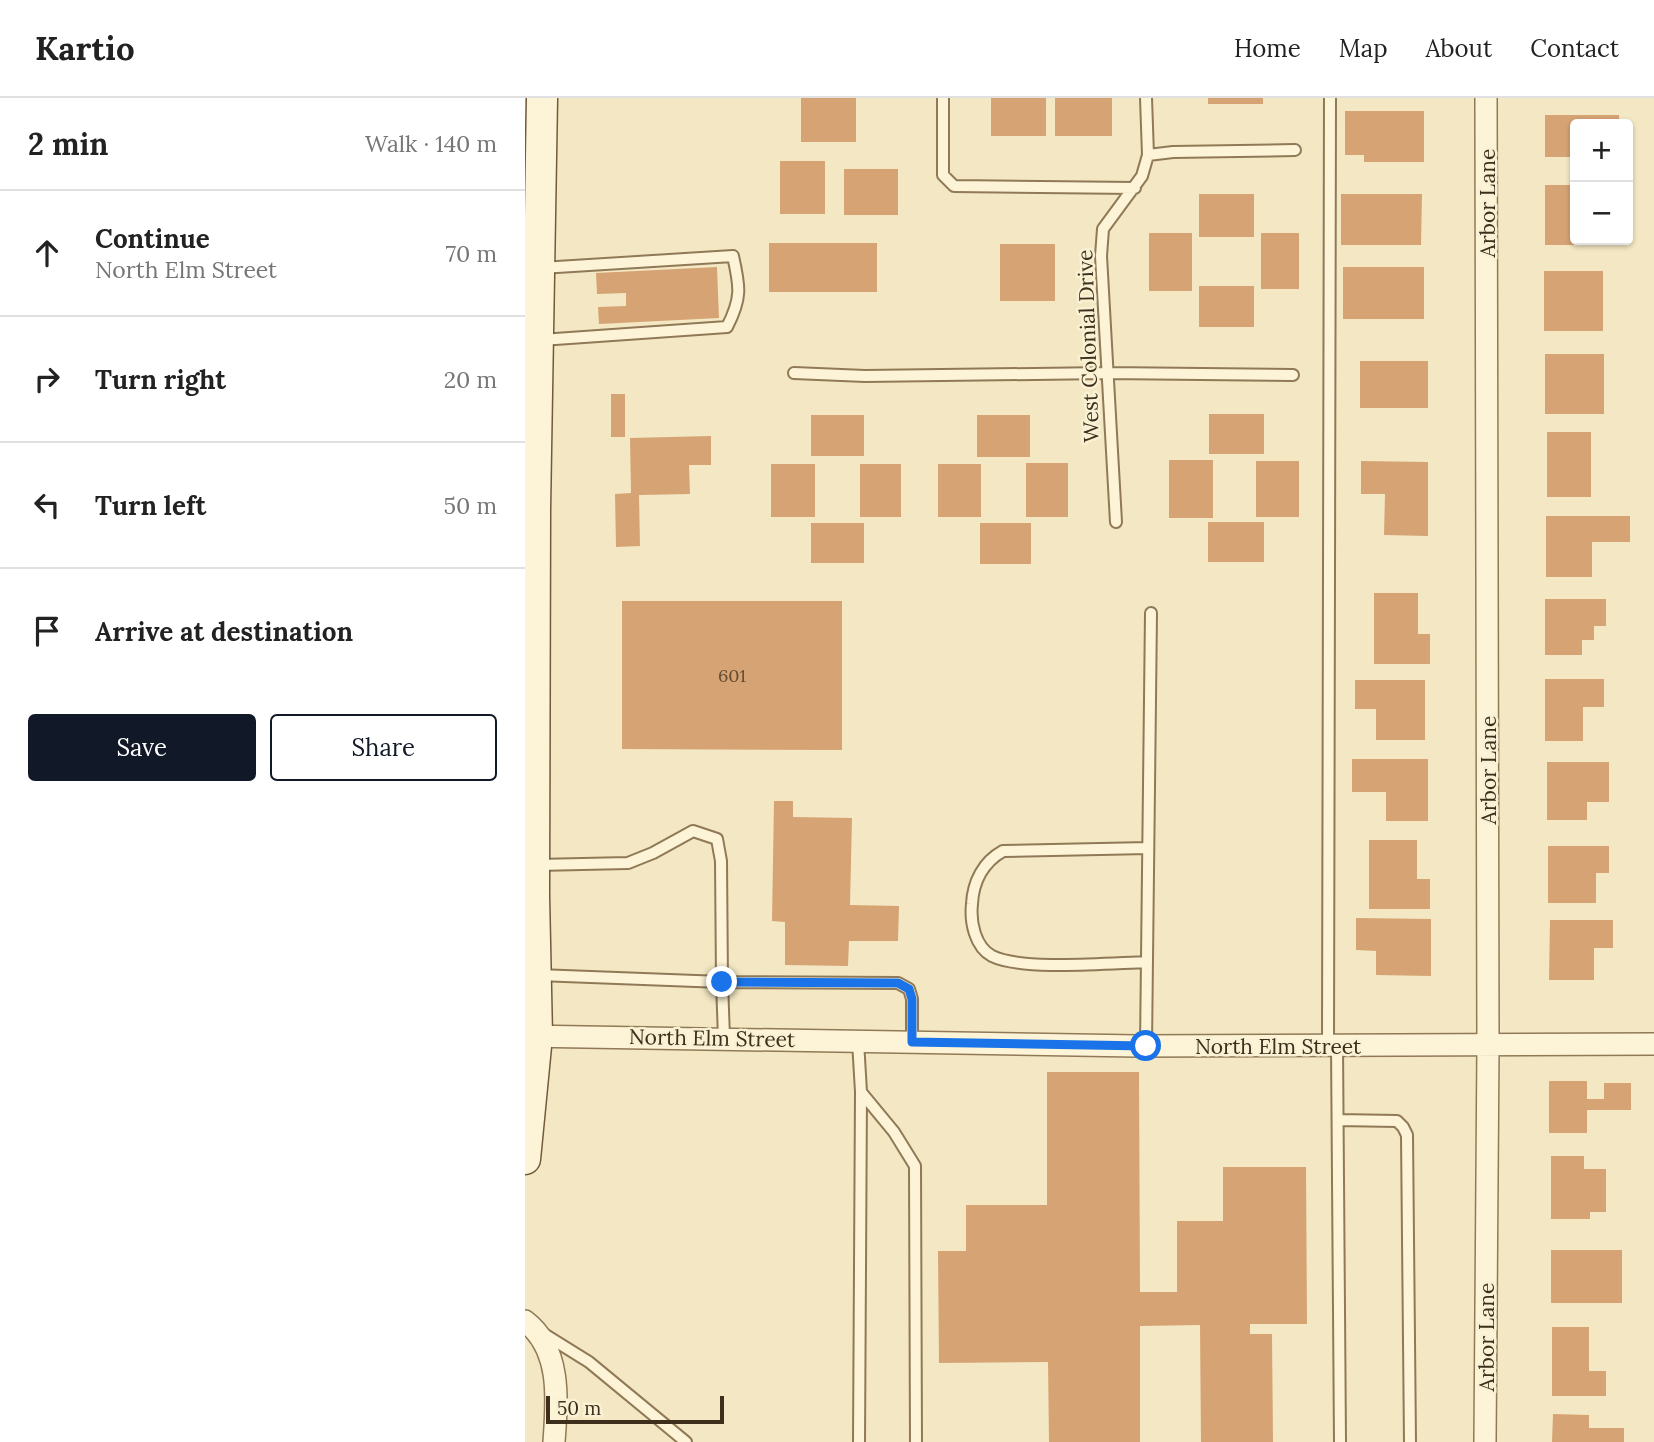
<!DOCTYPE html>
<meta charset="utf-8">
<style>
:root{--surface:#fff;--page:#f2f2f2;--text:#222;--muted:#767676;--line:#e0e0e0;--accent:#111827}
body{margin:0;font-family:Lora,serif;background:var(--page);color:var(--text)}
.controls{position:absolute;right:21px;top:21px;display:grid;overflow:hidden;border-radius:7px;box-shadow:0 2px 5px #0004}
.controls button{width:63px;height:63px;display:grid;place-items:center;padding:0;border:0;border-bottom:2px solid var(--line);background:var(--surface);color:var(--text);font:35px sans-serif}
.scale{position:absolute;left:21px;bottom:18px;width:178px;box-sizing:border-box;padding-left:7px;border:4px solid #3e2f1d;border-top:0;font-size:19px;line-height:24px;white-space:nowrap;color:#3e2f1d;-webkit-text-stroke:5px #f9f1d3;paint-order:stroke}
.stop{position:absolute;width:21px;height:21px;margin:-16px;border:5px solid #1a73e8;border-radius:50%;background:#fff}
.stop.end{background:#1a73e8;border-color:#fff;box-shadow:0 2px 7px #0008}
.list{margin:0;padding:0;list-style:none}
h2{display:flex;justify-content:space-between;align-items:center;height:91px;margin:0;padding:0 28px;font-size:30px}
h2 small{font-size:23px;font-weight:400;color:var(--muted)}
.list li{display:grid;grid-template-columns:46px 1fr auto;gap:21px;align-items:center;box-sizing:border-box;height:126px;padding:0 28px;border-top:2px solid var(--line)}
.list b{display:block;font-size:26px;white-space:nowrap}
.list p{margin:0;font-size:23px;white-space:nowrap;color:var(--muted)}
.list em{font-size:23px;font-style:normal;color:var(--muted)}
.actions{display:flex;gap:14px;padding:21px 28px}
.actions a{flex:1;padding:16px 0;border:2px solid var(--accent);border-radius:7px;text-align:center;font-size:24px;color:var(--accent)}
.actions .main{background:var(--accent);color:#fff}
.icon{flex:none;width:38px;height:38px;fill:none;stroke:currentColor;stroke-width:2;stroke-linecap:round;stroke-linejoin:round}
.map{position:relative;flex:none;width:1129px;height:1344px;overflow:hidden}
header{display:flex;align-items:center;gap:42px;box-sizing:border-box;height:98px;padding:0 35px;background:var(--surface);border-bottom:2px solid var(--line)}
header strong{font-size:33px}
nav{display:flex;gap:38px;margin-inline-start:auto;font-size:24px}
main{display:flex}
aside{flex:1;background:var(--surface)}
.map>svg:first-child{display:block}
.building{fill:#d6a374}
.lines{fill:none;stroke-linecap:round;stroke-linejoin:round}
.service-casing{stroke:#907957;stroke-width:14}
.minor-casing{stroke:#907957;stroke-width:24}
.secondary-casing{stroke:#725a3a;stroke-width:33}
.service{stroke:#fdf4d7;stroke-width:10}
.minor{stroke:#fdf4d7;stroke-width:21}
.secondary{stroke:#fdf4d7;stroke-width:30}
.route{stroke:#1a73e8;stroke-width:9}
.labels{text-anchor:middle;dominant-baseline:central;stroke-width:5;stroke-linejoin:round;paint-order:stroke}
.number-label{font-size:18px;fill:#644c33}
.street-label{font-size:21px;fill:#3e2f1d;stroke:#f9f1d3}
</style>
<header>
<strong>Kartio</strong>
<nav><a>Home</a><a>Map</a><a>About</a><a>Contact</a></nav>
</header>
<main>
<aside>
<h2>2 min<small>Walk · 140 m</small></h2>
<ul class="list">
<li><svg class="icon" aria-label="ahead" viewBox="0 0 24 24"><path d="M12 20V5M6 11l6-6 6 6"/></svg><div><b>Continue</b><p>North Elm Street</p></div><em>70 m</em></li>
<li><svg class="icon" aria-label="right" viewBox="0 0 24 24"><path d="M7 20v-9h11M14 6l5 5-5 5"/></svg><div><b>Turn right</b></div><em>20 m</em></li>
<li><svg class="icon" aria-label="left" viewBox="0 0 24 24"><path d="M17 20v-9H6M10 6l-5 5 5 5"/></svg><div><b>Turn left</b></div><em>50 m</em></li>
<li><svg class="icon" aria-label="arrive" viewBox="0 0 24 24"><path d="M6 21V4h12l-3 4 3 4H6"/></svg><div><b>Arrive at destination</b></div></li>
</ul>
<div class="actions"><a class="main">Save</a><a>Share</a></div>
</aside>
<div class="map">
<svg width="1129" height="1344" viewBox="0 0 1129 1344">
<rect width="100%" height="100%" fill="#f3e8c3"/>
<path class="building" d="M276 0H331V44H276Z
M466 0H521V38H466Z
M530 0H587V38H530Z
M683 0H738V6H683Z
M820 13H899V64H839V57H820Z
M1020 17H1094V26H1050V59H1020Z
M255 63H300V116H255Z
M319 71H373V117H319Z
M1020 87H1050V142H1079V147H1020Z
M674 96H729V139H674Z
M816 96H897L896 147H816Z
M624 135H667V193H624Z
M736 135H774V191H736Z
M244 145H352V194H244Z
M475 146H530V203H475Z
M192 169 194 220 74 226 73 209 101 208V195L72 196 71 175Z
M818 169H899V221H818Z
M1019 173H1078V233H1019Z
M674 188H729V229H674Z
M1020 256H1079V316H1020Z
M835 263H903V310H835Z
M86 296H100V339H86Z
M684 316H739V356H684Z
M286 317H339V358H286Z
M452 317H505V359H452Z
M1022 334H1066V399H1022Z
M186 338V367H164L165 396 114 397 115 448 91 449 90 396 106 395 105 340Z
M644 362H688V420H644Z
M731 363H774V419H731Z
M836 363 903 364V438L859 437 860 396H836Z
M501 365H543V419H501Z
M246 366H290V419H246Z
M335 366H376V419H335Z
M413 366H456V419H413Z
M1021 418H1105V444H1067V479H1021Z
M683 424H739V464H683Z
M286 425H339V465H286Z
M455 425H506V466H455Z
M849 495H893V536H905V566H849Z
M1020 501H1081V528H1069V542H1057V557H1020Z
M97 503H317V652L97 651Z
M1020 581H1079V609H1058V643H1020Z
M830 582H900V642H851V611H830Z
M827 661H903V723H861V694H827Z
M1022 664H1084V704H1062V722H1022Z
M249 703H268V719L327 720 325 807 374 808 373 843H324L323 868 260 867V824L247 823Z
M844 742H892V781H905V811H844Z
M1023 748H1084V775H1071V805H1023Z
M831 820 906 821V878L851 877V853L831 852Z
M1025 822H1088V850H1069V882H1024Z
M522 974H614L615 1194H652V1123H698V1069H781L782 1226H725V1236H747L748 1344H676L675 1227 615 1228V1344H524L523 1264 414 1265 413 1153H441V1107H522Z
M1024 983H1062V1001H1079V985H1106V1012H1062V1035H1024Z
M1026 1058H1059V1071H1081V1114H1065V1121H1026Z
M1026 1152H1097V1205H1026Z
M1027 1229H1064V1273H1081V1298H1027Z
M1028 1316 1064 1317V1330H1099V1344H1027Z"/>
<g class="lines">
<defs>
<path id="service" d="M418 0V77L429 88 610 90
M623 57 648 54 770 52
M16 170 208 158C215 189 217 200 202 229L16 242
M269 275 340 278 582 275 768 277
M591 424 576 158 578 131 617 78 623 57 621 0
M12 767 103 765 128 755 168 733 192 741 196 763 197 884 373 885 384 891 387 901V944
M622 864C586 865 497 873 467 858 450 849 445 824 447 806 448 784 458 764 478 753L623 750
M13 877 197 884 199 940
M333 943 336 994 369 1034 390 1068 391 1344
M621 948 626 515
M803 948 805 0
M812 948 815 1344
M813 1022 872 1023 878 1029 882 1037 885 1344
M19 1236 64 1264 161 1344
M334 1344 336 994"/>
<path id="minor" d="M0 938 612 948 1129 946
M0 1223C37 1251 32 1303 29 1344
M960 1344 963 948 961 0"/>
<path id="secondary" d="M0 1061 12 938 9 798 10 412 17 0"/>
</defs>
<use href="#service" class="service-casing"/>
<use href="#minor" class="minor-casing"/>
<use href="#secondary" class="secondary-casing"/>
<use href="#service" class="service"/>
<use href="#minor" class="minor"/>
<use href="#secondary" class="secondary"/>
</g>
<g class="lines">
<path class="route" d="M197 884 373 885 384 891 387 901V944L621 948"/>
</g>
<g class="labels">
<g class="number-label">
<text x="207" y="577">601</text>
</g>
<g class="street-label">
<text transform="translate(962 105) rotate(-90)">Arbor Lane</text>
<text transform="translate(563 248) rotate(-92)">West Colonial Drive</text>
<text transform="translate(963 672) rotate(-90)">Arbor Lane</text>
<text transform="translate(187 940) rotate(1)">North Elm Street</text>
<text x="753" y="948">North Elm Street</text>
<text transform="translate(961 1239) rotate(-90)">Arbor Lane</text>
</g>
</g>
</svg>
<div class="controls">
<button>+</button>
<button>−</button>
</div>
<div class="scale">50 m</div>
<div class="stop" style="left:621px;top:948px"></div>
<div class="stop end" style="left:197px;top:884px"></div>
</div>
</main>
